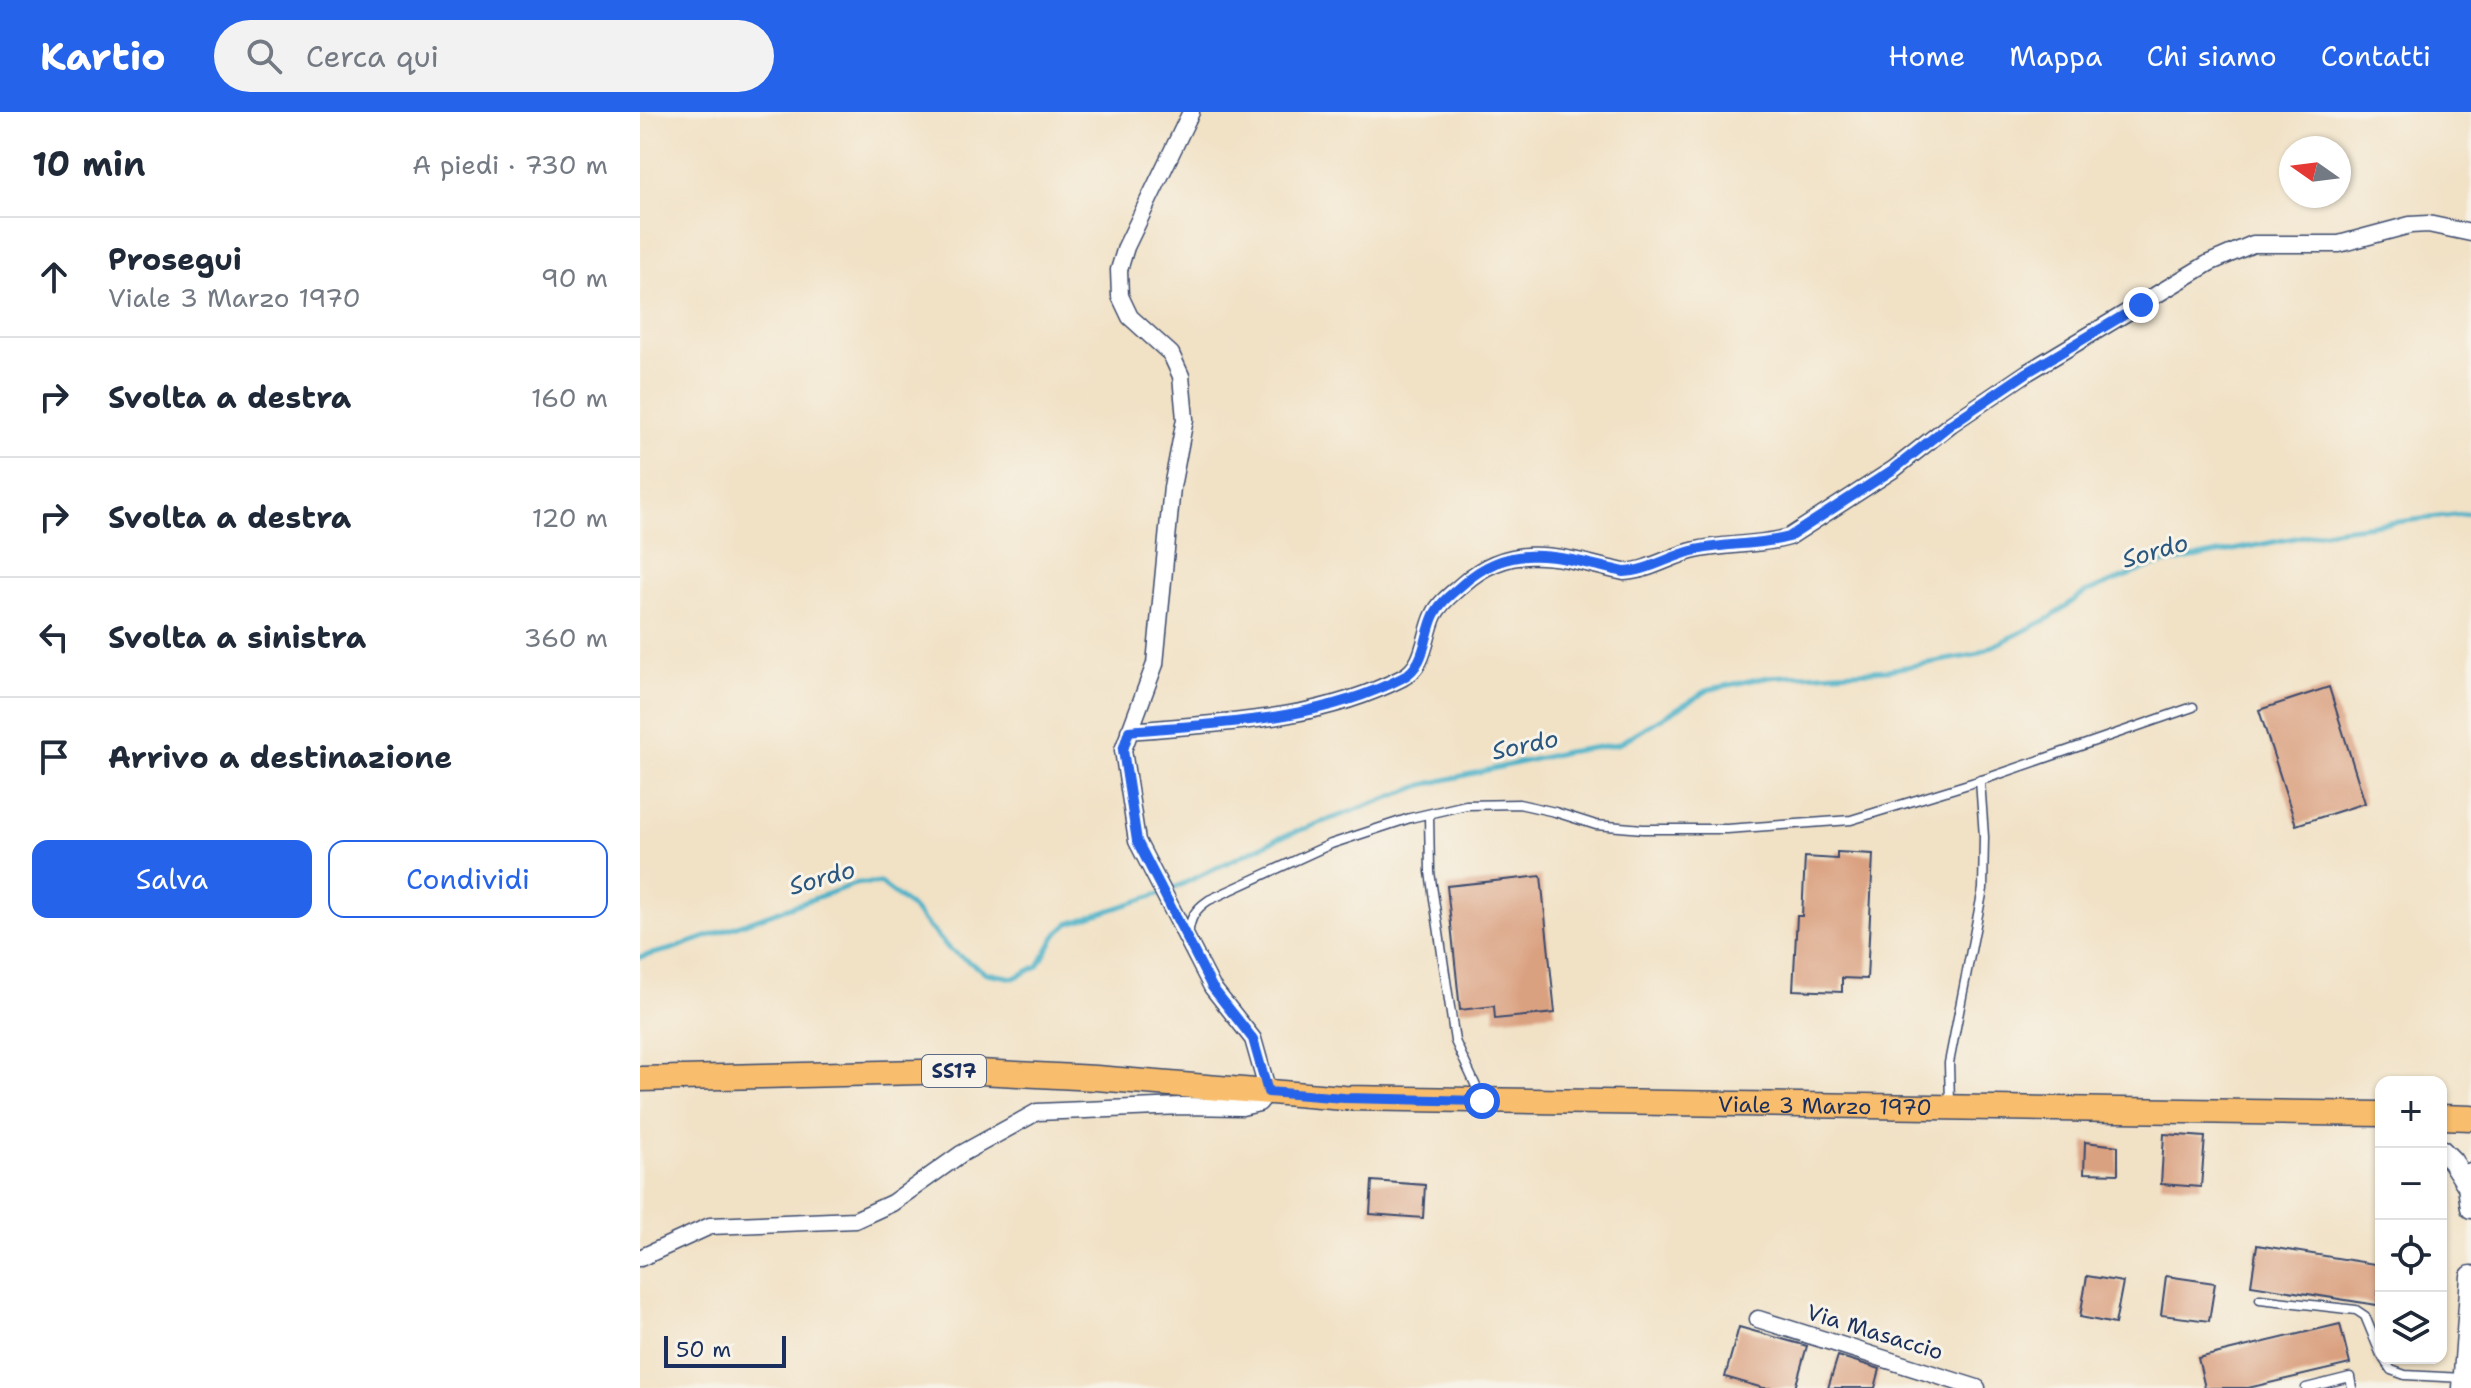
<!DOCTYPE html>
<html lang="it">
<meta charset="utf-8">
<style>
:root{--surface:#fff;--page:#f2f2f3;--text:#1f2937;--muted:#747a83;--line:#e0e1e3;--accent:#2563eb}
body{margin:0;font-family:"Shantell Sans",sans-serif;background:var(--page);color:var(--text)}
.controls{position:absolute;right:24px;bottom:24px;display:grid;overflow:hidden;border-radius:16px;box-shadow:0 2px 6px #0004}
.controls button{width:72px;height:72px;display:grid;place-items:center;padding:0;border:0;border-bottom:2px solid var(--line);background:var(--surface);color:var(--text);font:40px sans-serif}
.compass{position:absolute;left:1639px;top:24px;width:72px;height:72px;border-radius:50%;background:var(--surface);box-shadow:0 2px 6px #0004;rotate:284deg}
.scale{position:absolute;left:24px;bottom:20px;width:122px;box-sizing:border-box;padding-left:8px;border:4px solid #1b2f5e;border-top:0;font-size:22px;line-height:28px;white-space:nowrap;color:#1b2f5e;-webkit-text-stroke:6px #f7f3e8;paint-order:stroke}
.stop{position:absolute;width:24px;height:24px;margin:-18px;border:6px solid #2563eb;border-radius:50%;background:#fff}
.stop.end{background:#2563eb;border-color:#fff;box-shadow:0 2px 8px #0008}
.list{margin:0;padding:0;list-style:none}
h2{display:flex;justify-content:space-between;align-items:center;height:104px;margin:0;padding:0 32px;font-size:34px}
h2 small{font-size:26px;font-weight:400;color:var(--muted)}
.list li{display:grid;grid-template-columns:52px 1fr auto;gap:24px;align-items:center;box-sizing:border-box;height:120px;padding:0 32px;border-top:2px solid var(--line)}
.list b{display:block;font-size:30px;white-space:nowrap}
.list p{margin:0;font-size:26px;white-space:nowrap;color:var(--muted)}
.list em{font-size:26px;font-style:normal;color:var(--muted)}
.actions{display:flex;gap:16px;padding:24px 32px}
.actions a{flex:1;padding:18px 0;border:2px solid var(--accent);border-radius:16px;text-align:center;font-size:28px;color:var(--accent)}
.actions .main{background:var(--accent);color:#fff}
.icon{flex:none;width:44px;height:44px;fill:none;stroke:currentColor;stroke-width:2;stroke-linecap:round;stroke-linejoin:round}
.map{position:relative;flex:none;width:1831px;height:1276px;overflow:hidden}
header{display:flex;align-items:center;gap:48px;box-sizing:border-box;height:112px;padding:0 40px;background:var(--accent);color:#fff}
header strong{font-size:38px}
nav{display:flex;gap:44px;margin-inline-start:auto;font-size:28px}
.search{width:560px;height:72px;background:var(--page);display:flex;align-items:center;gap:20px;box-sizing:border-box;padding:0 28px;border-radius:44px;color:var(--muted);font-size:30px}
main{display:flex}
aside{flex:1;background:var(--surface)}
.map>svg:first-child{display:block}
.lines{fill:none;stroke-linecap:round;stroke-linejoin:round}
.stream{stroke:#49b1c7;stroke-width:5}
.building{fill:#daa181}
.service-casing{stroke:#3b4a6d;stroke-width:11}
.minor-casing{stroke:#3b4a6d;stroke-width:19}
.tertiary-casing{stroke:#3b4a6d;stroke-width:23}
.primary-casing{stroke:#3b4a6d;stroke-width:27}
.service{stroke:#fff;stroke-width:8}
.minor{stroke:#fff;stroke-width:16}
.tertiary{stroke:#fff;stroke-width:20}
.primary{stroke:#f9be6d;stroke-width:24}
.route{stroke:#2563eb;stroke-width:10}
.labels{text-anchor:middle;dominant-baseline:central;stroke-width:6;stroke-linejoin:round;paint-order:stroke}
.shield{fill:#f7f3e8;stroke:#5d6a87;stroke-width:2}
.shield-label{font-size:20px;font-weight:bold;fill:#1b2f5e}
.street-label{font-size:22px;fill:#1b2f5e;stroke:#f7f3e8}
.water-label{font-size:24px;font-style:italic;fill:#29567e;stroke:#f7f3e8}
</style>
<header>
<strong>Kartio</strong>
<div class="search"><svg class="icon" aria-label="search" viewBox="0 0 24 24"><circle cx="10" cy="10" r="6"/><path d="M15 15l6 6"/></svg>Cerca qui</div>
<nav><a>Home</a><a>Mappa</a><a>Chi siamo</a><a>Contatti</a></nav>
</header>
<main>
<aside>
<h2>10 min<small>A piedi · 730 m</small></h2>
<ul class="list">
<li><svg class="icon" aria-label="ahead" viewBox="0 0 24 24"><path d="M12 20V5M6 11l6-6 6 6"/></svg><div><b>Prosegui</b><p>Viale 3 Marzo 1970</p></div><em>90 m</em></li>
<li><svg class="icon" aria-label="right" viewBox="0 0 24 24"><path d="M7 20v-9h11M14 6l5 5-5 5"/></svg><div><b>Svolta a destra</b></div><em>160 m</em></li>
<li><svg class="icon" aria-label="right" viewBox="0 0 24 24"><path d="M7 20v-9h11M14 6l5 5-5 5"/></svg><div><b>Svolta a destra</b></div><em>120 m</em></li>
<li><svg class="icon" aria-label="left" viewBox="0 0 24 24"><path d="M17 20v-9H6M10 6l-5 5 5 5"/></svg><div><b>Svolta a sinistra</b></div><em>360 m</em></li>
<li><svg class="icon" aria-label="arrive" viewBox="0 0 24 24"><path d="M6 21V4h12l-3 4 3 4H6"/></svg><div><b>Arrivo a destinazione</b></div></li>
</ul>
<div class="actions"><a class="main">Salva</a><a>Condividi</a></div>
</aside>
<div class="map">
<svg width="1831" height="1276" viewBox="0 0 1831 1276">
<rect width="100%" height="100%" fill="#f7f3e8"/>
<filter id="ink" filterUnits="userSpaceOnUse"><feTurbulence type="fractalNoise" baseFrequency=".0125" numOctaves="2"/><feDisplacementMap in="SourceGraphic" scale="16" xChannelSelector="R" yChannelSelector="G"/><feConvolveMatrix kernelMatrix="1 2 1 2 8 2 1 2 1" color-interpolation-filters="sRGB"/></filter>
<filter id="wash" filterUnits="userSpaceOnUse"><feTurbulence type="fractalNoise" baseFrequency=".006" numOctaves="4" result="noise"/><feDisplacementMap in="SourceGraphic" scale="32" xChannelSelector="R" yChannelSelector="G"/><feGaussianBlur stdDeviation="1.8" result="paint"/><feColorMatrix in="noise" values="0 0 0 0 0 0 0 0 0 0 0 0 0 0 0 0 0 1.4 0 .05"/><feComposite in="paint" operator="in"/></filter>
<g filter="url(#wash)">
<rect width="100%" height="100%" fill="#f1e1c5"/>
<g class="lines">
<path class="stream" d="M528 779 639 726 783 673 926 640 978 632 1070 577 1128 565 1248 558 1335 543 1410 506 1444 481 1512 454 1700 417 1831 401
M0 845 32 837 218 771H240L270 794 309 837 346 861 374 866 398 854 416 823 428 812 519 782"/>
</g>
<g id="blocks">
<path class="building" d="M1689 575 1725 691 1656 713 1619 598Z
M1197 740 1233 742 1227 867 1202 866V880L1153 878 1157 804H1162L1165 745 1197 747Z
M901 764 915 901 855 907 854 894 820 898 807 774Z
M1524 1022 1565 1025 1561 1075 1521 1072Z
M1445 1030 1478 1034V1062L1444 1061Z
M732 1069 785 1073 783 1106 730 1102Z
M1617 1133 1741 1153 1737 1193 1611 1173Z
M1447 1164 1483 1170 1475 1212 1440 1205Z
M1526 1164 1575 1171 1569 1209 1521 1203Z
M1700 1212 1710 1252 1608 1276H1565L1558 1246Z
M1099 1215 1167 1234 1155 1276H1123L1085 1265Z
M1198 1244 1240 1257 1235 1276H1188Z"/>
</g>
</g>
<g filter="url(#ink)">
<use href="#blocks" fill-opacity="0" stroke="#3b4a6d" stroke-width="2"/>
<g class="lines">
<defs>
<path id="service" d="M789 702 790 760 815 929 841 985
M548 824C550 806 554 798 569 788L691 732 770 706 826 693 879 692 915 700 956 713 1003 717H1087L1211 708 1348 666 1553 595
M1310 992 1309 951 1343 777 1344 725 1340 668
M1620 1187 1716 1198 1725 1204 1741 1243
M1743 1246 1751 1258 1765 1263 1823 1266
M1666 1276 1710 1265 1712 1276"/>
<path id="minor" d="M489 619C582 611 678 609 762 566 786 554 784 524 794 503 800 490 813 481 823 472 874 426 925 447 984 460 1009 459 1032 443 1056 438 1087 431 1119 434 1149 425L1254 357 1311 312 1388 260 1569 151 1613 132H1699L1770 113 1788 112 1831 121
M0 1146 70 1114 215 1108 252 1091 321 1042 397 1000 542 994 602 995 619 991 628 980 613 927 572 875 497 729 483 638 515 552 532 375 545 307 541 264 531 242 490 205 480 184 479 158 486 135 551 0
M1118 1207 1337 1276"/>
<path id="tertiary" d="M1801 1038 1812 1049 1828 1074
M1831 1061 1828 1074 1831 1096
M1823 1276 1831 1164"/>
<g id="primary">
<path id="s1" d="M0 967 320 959 456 966 704 986 1741 1002"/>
<path d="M1801 1005 1831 1006"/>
</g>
</defs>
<use href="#service" class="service-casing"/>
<use href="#minor" class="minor-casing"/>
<use href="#tertiary" class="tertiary-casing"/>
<use href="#primary" class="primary-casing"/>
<use href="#service" class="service"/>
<use href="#minor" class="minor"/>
<use href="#tertiary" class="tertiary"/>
<use href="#primary" class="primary"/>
</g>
</g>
<g class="lines" filter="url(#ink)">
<path class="route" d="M842 989 704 986 628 980 613 927 572 875 497 729 483 638 489 619C582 611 678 609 762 566 786 554 784 524 794 503 800 490 813 481 823 472 874 426 925 447 984 460 1009 459 1032 443 1056 438 1087 431 1119 433 1149 425L1254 357 1311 312 1388 260 1501 193"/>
</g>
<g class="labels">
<rect class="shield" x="282" y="943" width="64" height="32" rx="6"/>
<g class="shield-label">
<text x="314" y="959">SS17</text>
</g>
<g class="street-label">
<text stroke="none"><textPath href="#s1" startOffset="1186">Viale 3 Marzo 1970</textPath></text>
<text transform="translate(1235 1220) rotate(17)">Via Masaccio</text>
</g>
<g class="water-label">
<text transform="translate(1515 439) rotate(-16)">Sordo</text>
<text transform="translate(885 633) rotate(-12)">Sordo</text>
<text transform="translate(182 766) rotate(-16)">Sordo</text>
</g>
</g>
</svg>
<div class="controls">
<button>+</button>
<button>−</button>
<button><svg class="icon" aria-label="locate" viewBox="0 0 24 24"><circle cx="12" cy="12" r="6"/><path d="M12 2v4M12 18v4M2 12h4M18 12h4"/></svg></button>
<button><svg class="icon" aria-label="layers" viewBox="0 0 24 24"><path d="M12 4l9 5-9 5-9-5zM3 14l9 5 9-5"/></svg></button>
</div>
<svg class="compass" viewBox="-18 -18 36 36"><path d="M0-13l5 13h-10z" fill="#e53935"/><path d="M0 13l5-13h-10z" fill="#747a83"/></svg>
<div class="scale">50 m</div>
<div class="stop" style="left:842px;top:989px"></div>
<div class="stop end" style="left:1501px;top:193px"></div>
</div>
</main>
